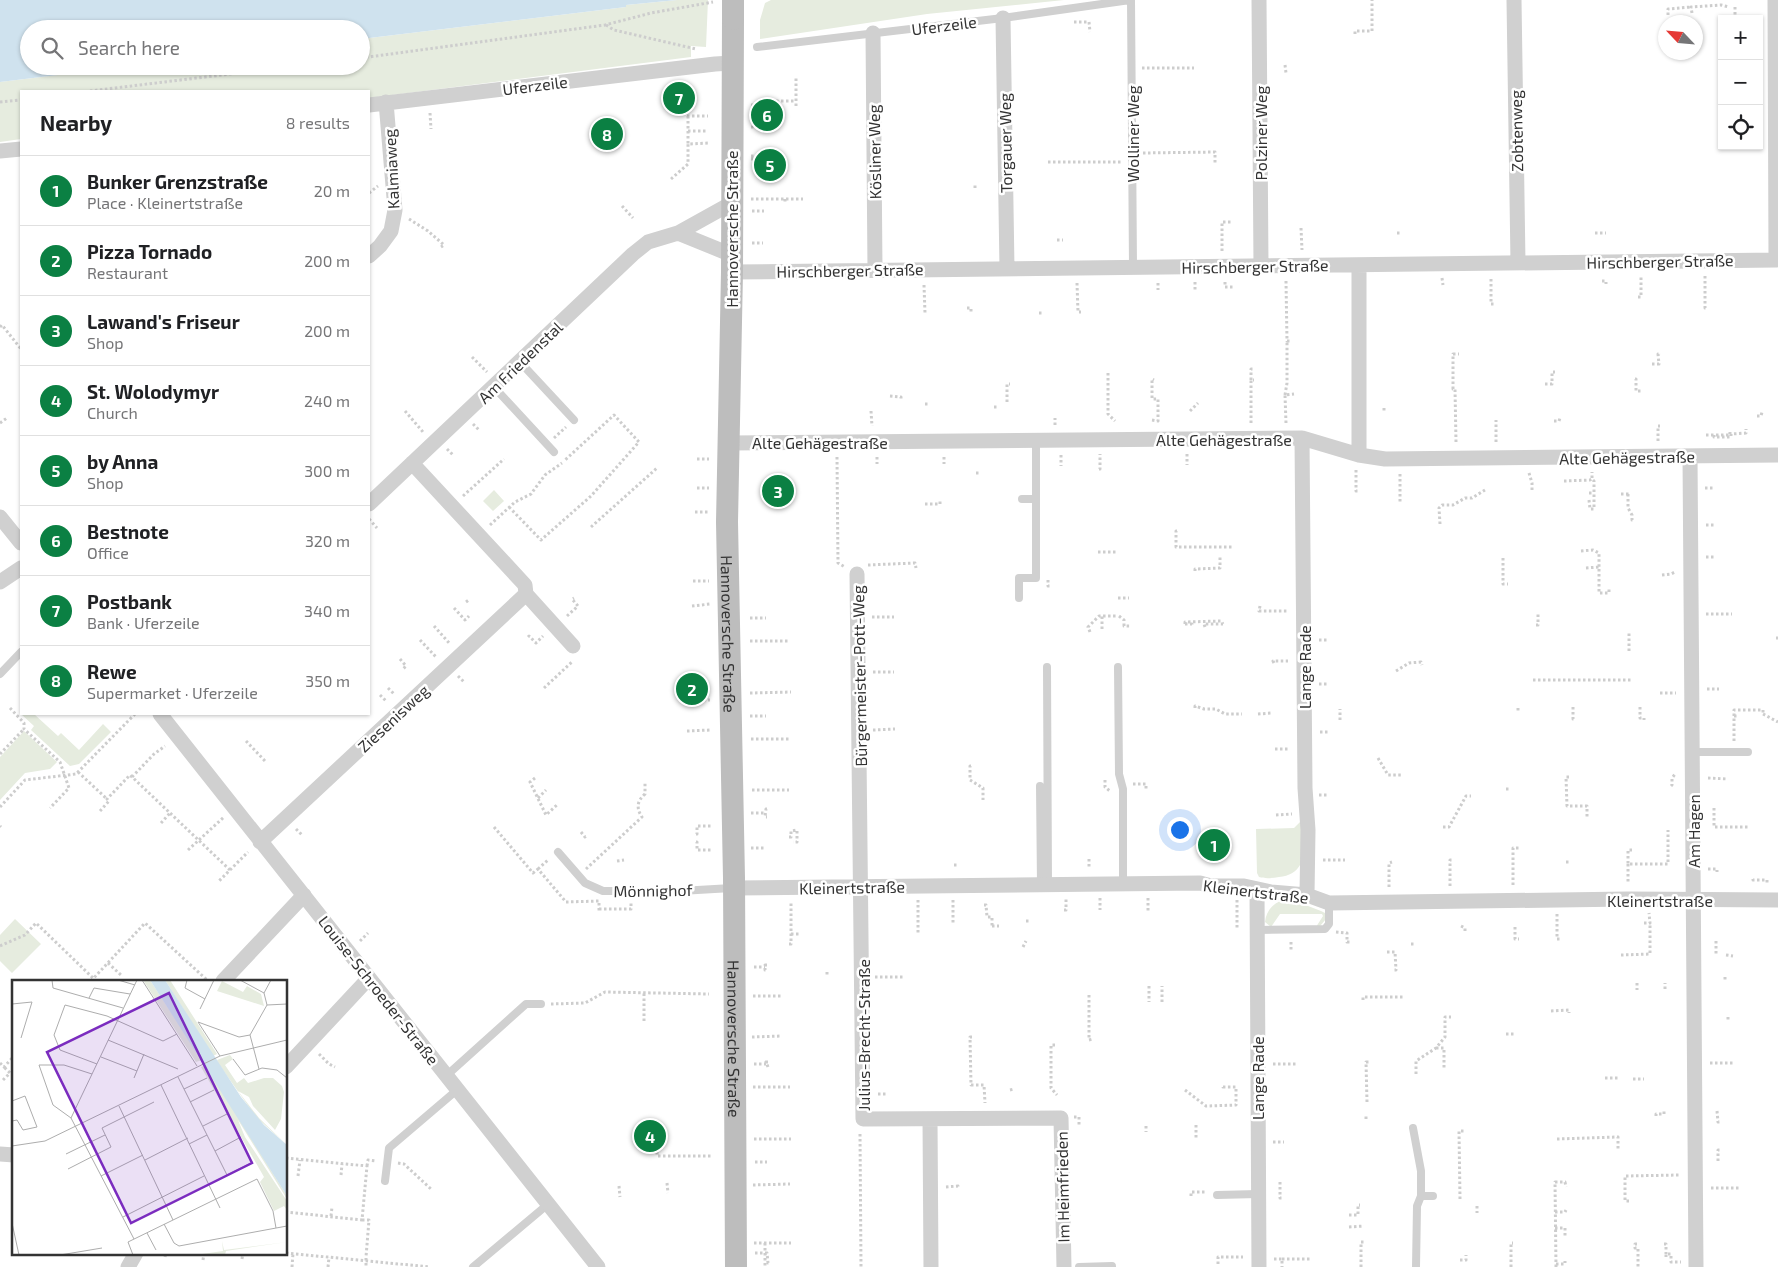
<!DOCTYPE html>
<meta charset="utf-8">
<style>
:root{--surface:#fff;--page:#f6f6f6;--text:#202124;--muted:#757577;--line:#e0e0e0;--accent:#0b8043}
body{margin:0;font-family:"Exo 2",sans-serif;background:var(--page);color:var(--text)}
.controls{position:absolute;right:15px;top:15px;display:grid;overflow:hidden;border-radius:0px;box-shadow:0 1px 4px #0004}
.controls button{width:45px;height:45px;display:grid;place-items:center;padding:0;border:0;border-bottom:1px solid var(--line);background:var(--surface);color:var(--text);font:25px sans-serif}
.compass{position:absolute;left:1658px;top:15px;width:45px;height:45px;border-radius:50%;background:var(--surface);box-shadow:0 1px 4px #0004;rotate:296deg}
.you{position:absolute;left:1179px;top:829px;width:18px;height:18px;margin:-12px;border:4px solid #fff;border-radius:50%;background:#1a73e8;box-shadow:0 0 0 8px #1a73e833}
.badge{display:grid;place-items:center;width:32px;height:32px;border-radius:50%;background:var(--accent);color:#fff;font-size:16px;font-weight:700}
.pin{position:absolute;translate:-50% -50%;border:2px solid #fff;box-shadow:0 1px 5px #0006}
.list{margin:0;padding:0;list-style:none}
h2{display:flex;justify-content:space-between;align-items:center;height:65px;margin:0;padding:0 20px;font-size:21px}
h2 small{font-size:16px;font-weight:400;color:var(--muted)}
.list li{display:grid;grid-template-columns:32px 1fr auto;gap:15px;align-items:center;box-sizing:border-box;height:70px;padding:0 20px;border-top:1px solid var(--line)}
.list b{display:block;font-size:19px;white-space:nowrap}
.list p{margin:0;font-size:16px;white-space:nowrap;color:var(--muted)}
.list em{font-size:16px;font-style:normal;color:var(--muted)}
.icon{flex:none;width:28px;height:28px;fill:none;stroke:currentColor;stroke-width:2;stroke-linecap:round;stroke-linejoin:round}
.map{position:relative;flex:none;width:1778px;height:1267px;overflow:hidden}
.search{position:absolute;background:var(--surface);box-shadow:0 1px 4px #0004;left:20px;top:20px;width:350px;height:55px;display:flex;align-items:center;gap:12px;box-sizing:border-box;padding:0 18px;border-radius:28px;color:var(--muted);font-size:19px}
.panel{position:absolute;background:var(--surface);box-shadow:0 1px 4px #0004;left:20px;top:90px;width:350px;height:625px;border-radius:0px}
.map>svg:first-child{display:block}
.green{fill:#e6ecdf}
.water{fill:#cfe2ee}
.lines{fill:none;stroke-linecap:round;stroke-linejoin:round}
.path{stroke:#cdcdcd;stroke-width:3;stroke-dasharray:2.5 2.5;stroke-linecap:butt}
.service{stroke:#d0d0d0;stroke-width:8}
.minor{stroke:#d0d0d0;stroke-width:15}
.secondary{stroke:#bdbdbd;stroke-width:22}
.secondary-bridge{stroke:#bdbdbd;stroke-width:22}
.labels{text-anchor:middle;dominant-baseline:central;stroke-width:5;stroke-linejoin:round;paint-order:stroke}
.street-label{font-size:16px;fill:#333;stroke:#fff}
.inset-road{fill:none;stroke:#adadad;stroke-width:1}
.view{fill:#7b2cbf;fill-opacity:0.15;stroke:#7b2cbf;stroke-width:2.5}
.inset-edge{fill:none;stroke:#333;stroke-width:2.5}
</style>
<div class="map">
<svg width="1778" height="1267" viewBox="0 0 1778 1267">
<rect width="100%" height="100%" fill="#fff"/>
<path class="green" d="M677 0H708L706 47 691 46V57L369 98V91H21V139L0 142V82L132 66H361V39L626 7V5Z
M771 0H1064L927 14 760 39V20L765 3Z
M494 490 504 501 493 511 483 501Z
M21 714H34L58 736 61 733 79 750 103 724 111 732 79 764 70 766 31 730 34 726Z
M24 731 57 762 50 769 25 773 0 800V757Z
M1303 819C1303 843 1311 874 1279 877 1272 878 1266 879 1259 877L1257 873 1256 829 1294 828Z
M1283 900 1295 901 1321 911 1325 913 1326 919 1320 926 1316 927 1323 916 1322 914H1280L1271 927 1265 922C1266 911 1273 903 1283 900Z
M15 919 41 944 12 973 0 961V935Z"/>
<path class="water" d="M0 0H677L626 5V7L361 39V29H29V66H132L0 82Z"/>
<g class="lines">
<path class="path" d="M1735 7V19
M1692 13 1691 7 1721 5 1729 7
M1668 15V9L1691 7
M1074 22H1089L1090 32
M606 25 614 30 696 49
M1355 34V31H1372V0
M361 58 605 25 651 13 713 2
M1285 65 1286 73
M1142 68H1194
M90 91 296 66
M0 102 21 100
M774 104V101H796
M751 105H780
M796 106V77
M430 113 431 129
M687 116H708
M688 116V144
M751 122H763
M751 127H763
M688 131H708
M1143 153 1215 152V165
M751 156H763
M751 159H763
M1048 162H1122
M671 179 688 164V144L708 143
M975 188V184
M369 193 378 186
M751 199H803
M785 199V204
M622 206 633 218
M752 211H764
M409 219 428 231 444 245 441 247
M1301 228 1302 250
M1397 233H1402
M1595 233H1606
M1057 240H1063
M752 243H763
M1222 251V222H1231
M1705 276V308H1708
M1442 278 1443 285
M1491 279V304H1496
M1286 281 1287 341H1290
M1602 281H1606V284
M1195 282V290
M1225 282V287H1234
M1077 283 1078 312H1081
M1158 283V290
M924 285 925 313H927
M1638 297H1641V276
M967 308H971V314
M1039 313H1043
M0 327 2 325 21 349
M472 357 487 372
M1652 364H1659L1658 354H1661
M1108 373V414L1115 421
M1635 379H1636V391H1642
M1251 380V369H1253
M1545 384H1552V372H1555
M1285 395 1287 383V341
M890 396 901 397V399
M1007 402V384H1010
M925 404H928
M994 407H997
M1384 408V412
M405 411 423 432
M871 411 872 426
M1190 411 1198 403
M1757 416H1761L1762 412
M1152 420 1158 421V399H1152V379L1154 380
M1554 421H1559L1560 418
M0 423 7 418
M1251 423V380H1254
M1286 423 1285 395 1294 394
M473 424 480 431
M1055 425V418
M1706 435H1730V432
M1714 435V437H1731V434L1746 433V429
M554 438 566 427
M1658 441V426H1660
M1456 442 1455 389H1453V354H1459
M1496 442V420
M447 449 453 455
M1187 454V465
M1061 455V466
M837 457 838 563 845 567
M877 457V464
M944 457V464
M697 459H709
M1099 469H1100V454
M1356 470V491H1359
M976 473H979
M1529 473 1532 483V491
M1400 474V503
M1564 481 1590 480 1592 479
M697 488H709
M1705 488H1715
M1589 493H1594
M1621 494H1631
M1628 494V508L1632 515V520H1634
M463 496 504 459
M1589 500 1590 509H1594V481L1592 479V472
M925 504H940V501
M509 507 541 540 591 496 639 442 614 415 564 461
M695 512H709
M369 519 377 528
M1440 524 1439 508 1442 505H1453L1465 498H1472L1485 490
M490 525 515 502 531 494 545 475 562 463
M1706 525H1715
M591 527 657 468
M1177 531H1176V547H1233
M1581 551 1593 550 1599 553V567
M1098 552H1117
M1706 557H1715
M1503 558V584H1508
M868 565 915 563 916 568
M1586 568 1599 567V593H1609V588
M1195 571V569L1220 568V557
M1662 575 1671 574 1675 572
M1048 580V586H1050
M693 581H709
M1118 598H1129
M466 602 470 599
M692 606 710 604
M1260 606 1259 611H1288
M454 608 465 620 469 616
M1706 614H1732
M567 616 578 606 572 599 574 598
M1119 616 1124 620V626H1130
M872 617H894
M750 618H766
M1185 624V622L1221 621 1223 624
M1185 624H1192V627
M1536 625H1538V613
M434 626 450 644
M1205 627 1204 624H1223
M1102 629V616
M1090 632 1088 627 1099 616H1118
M528 637 529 636 536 643 543 636
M1776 638H1778
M420 640 436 657
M1319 640H1327
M750 641H790
M1629 651V633H1630
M400 659 406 666 402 670
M1274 663 1273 661H1288
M1396 671 1409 663 1421 662 1422 665
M873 672H894
M458 676 465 683
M1533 680H1631
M1319 684H1329
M388 688 395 695
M544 688 573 661
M1707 689H1719
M750 693 791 692
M1660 693H1676
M380 695 387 702
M698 700H710
M1573 707V719H1574
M1640 707V718H1644V720
M10 708 24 723V729L60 762 69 788 50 808
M1195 708V706L1204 709H1216L1225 714H1242
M1518 708V712
M1258 714 1272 713
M1763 714 1778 722
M750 716H766
M1734 716V710H1763V714H1762
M1340 720V709
M873 730 895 729
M687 731 710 730
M1320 732H1329
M751 739H790
M246 741 265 761
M1734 741V716H1739
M1275 749H1289
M0 754 24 729
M1378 758 1388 775H1402
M971 766H970V780L983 788V800
M78 772 107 799
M132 777 154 754 165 746
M1569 777H1566L1567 806H1587V817
M535 778 530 782 546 815 558 804
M1708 778 1728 779
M1105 780V787L1111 792
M1133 784H1146V789
M1671 786 1672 785V778L1676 773
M1506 789H1511
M752 790H789
M1319 795H1329
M538 798 546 790
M0 807 25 780 76 774 135 714
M1714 808V827H1749
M767 809H766L765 817H767
M100 811 109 801 107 799 130 775 230 870 219 881
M751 813H765
M1276 815 1292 814
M161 823 170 813
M0 826 1 827
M494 827 533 873 538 869 566 902 599 901V913
M1443 827H1449L1466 796H1471
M296 829 302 835
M581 832 585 837 587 836
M696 834H697V826H711
M789 837H791V831L797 830V842H793
M696 842H697V850H711
M751 848H765
M188 850 224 817
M1632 850H1628V864H1668V830
M1089 859V869
M1323 860H1345
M617 861 624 860
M1566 862H1570
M1628 864V884
M954 865H959
M538 869 549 859
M586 869 642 817C636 808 637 801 645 794V783
M1708 869H1717V872
M230 870 248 852
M1753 879V880H1767V884
M1513 885V848H1519
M1450 886V860H1452
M1389 887V863L1392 862
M1100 898V910
M1148 898V912
M918 900V934
M953 900V925
M1237 900V930
M984 905H986L987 917H992V928
M599 909H631V901
M1064 910H1066V898
M1557 914V939H1560
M1026 921H1031
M1644 923H1650L1649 913
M992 926H999
M1461 926 1465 928V931
M1515 927V939H1519
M1336 932 1347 933V942H1350
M791 934H799
M360 941 368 933
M1716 941V955
M1291 942V952
M789 944H791V903
M1411 944H1415
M0 946 25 935 36 923 93 978
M1023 947 1026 941
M1387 952H1395L1396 970H1392
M1621 955 1650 954V923
M1726 955 1733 956
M108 963 122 976
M767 965H765V970H767
M754 967H765
M827 972V977
M875 977H905
M1725 977V981
M91 981 145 923 207 980
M1637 983V990
M1149 986V1002
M1665 989V983
M1089 995V1040L1093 1039
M753 996H782
M1363 1000V997H1403
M1162 1002V986
M551 1004 585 1003 605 992 709 994
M1551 1011 1569 1010V1013
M1728 1017V1021
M644 1021V993
M1506 1034H1516
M752 1037 782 1036
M972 1037H970L971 1085H984L985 1103
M1055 1045H1051V1088L1057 1095
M1436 1048H1444V1070
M319 1054 329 1064 335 1067
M0 1063 4 1067 14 1056
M1710 1063H1733
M754 1064H766
M1273 1064H1296V1066
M768 1067 766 1062H768
M1416 1074V1061L1436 1048 1445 1037V1017H1451
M1605 1078H1618
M1633 1079H1644
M3 1080 10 1073 4 1067
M753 1087H790
M1010 1090 1014 1089
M1185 1090 1206 1106 1236 1105V1087H1223V1086
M878 1094H887
M1367 1102 1366 1062H1369
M1717 1111 1718 1122H1720
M1656 1116V1114H1664V1111
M1074 1117H1079V1125H1081
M1366 1119V1114
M1196 1125V1140
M1146 1126V1132
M860 1134 861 1267
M754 1139H791
M1557 1139 1618 1137V1150
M1273 1142H1284
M657 1152V1156H712
M286 1158 367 1166 362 1220 286 1212
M1718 1161V1150H1720
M755 1162H767
M398 1163 404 1164 431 1189
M367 1166 368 1160 376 1161
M341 1175 342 1164
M298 1176 300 1160
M1280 1182V1198H1284
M667 1183 668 1193
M753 1185 790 1184
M619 1186 620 1197
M946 1187 958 1186V1188
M1711 1188H1740V1189
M1191 1196V1192H1205
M1460 1199 1459 1131H1466
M1629 1201H1625V1176L1680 1175
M1477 1206V1213
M1555 1212H1565L1566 1210
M1349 1215H1358V1205H1360
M331 1216 332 1207
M362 1220H369L366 1257V1267
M1349 1227 1364 1226
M1555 1228H1565V1238
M754 1243H791
M765 1243V1253H767L768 1263H770
M1637 1244H1635V1248H1638V1267
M1664 1244H1666V1254
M286 1253 430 1267
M755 1253H765V1267
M165 1257 166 1253
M1666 1257V1254H1671V1262H1681
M242 1259 243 1253
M1274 1259H1282V1267
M1282 1259H1312
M203 1260 204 1253
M1460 1260H1466V1255
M1218 1264V1257H1243
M1556 1264H1565V1261
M292 1267 293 1253
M328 1267 329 1257
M1361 1267V1242H1364
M1511 1267V1243H1513
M1556 1267 1555 1182H1565L1566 1187"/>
<path class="service" d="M1131 0 1133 267
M757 47 1003 18 1130 0
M520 362 574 420
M494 387 554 452
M1022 499H1036
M1019 598V578H1036V440
M1047 667 1048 885
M1118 667 1119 774 1123 789V884
M0 674 21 652
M1693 752H1748
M1040 786 1041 885
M558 852 585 883 603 891H680L732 888
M1258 930 1325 929 1329 924V903
M446 1076 526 1004H541
M1413 1128 1421 1171V1196L1417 1206 1416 1267
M385 1181 389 1148 457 1090
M1217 1195 1258 1194
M1421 1196H1433
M473 1267 547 1205
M1079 1267 1112 1266"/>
<path class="minor" d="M1259 0 1261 266
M1514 0 1518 263
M1003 18 1007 269
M873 33 875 270
M369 105 715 64 732 63
M0 151 21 149
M732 255 678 233 732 203
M369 256 380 246 391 231 395 210 386 102
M732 272 1776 260 1775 0
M1302 438 1305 788 1308 830 1307 895
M728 443 1302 438 1359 455 1385 459 1778 455
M1359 455V265
M1690 456 1696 1267
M412 463 525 585 526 594 573 646
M369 504 633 254 648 242 678 233
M0 517 21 543
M857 574 863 1119 1061 1118 1064 1267
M0 582 21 568
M160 714 598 1267
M260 842 526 594
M734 888 1200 883 1211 886H1244L1271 892 1307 895 1329 903 1628 899 1778 900
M1257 889 1259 1267
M223 981 304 895
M286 1067 369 978
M930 1119 931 1267
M0 1154 14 1155
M128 1267 136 1253"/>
<path class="secondary" id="s1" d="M733 19 732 272 727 522 734 878 736 1267"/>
<path class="secondary-bridge" d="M733 19V0"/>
</g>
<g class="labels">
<g class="street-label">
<text transform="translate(944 25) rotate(-7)">Uferzeile</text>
<text transform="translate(535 85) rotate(-7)">Uferzeile</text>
<text transform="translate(1516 131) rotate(-91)">Zobtenweg</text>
<text transform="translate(1260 133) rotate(-90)">Polziner Weg</text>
<text transform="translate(1132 134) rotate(-90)">Wolliner Weg</text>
<text transform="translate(1005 143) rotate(-91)">Torgauer Weg</text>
<text transform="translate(874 152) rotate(-91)">Kösliner Weg</text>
<text transform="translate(391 169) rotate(-93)">Kalmiaweg</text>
<text transform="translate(731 229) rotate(-90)">Hannoversche Straße</text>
<text transform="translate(1660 261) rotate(-1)">Hirschberger Straße</text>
<text transform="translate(1255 266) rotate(-1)">Hirschberger Straße</text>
<text transform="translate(850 270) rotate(-1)">Hirschberger Straße</text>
<text transform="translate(520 362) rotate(-44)">Am Friedenstal</text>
<text x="1224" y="439">Alte Gehägestraße</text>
<text x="820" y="442">Alte Gehägestraße</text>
<text transform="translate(1627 457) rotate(-1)">Alte Gehägestraße</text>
<text stroke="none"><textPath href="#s1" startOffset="615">Hannoversche Straße</textPath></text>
<text transform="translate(1304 667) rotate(-90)">Lange Rade</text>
<text transform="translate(859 676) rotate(-91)">Bürgermeister-Pott-Weg</text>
<text transform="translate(393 718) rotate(-43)">Ziesenisweg</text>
<text transform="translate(1693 831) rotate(-90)">Am Hagen</text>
<text transform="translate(852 887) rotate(-1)">Kleinertstraße</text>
<text transform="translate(653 890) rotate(-1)">Mönnighof</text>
<text transform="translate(1256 891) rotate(7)">Kleinertstraße</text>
<text x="1660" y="900">Kleinertstraße</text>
<text transform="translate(379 990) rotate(52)">Louise-Schroeder-Straße</text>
<text transform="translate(863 1035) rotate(-90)">Julius-Brecht-Straße</text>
<text stroke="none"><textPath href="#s1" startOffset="1020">Hannoversche Straße</textPath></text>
<text transform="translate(1257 1078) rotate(-90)">Lange Rade</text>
<text transform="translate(1062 1187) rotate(-91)">Im Heimfrieden</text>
</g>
</g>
<g transform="translate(12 980)">
<rect width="275" height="275" fill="#fff"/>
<path d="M131 0H138L190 80 184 82ZM153 0H158L205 74 201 76ZM210 1 231 12 235 6 249 14 252 26 205 11ZM218 75 221 79 213 85 225 103 232 98 236 103 252 98H261L270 106 272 112 269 139 263 150 241 126 237 117 226 111 247 138 275 165 244 137 206 83 205 80ZM194 85 275 216V219L226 140 233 157 275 221V230L272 226 262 231 248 202 252 197 189 87ZM210 261 212 270 275 262 214 271 213 275H183L211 271Z" fill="#e6ecdf"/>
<path d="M138 0H153L229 117 252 145 275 165V216Z" fill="#cfe2ee"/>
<path class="inset-road" d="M40 0 41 8 111 28M106 0 123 5M130 0 185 86M175 0 173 8 193 19M228 0 252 13M77 18 82 8 118 14M0 24 20 22 9 58M255 25 252 13 259 0M255 25 275 24M188 29 202 0M186 42 227 57 238 55M186 42 208 76M96 60 166 89M89 77 125 91M221 79 233 95 250 88 265 90 275 98M85 84 48 70 42 55 53 25 95 36 151 61 165 54M247 89 238 55 255 25M166 97 215 195 241 182M122 98 132 74M149 105 208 228M172 109 195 98M0 121 13 116 25 147 11 150 5 140 0 141M178 122 202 110M107 126 161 240M59 138 41 125 27 85H52L80 94M191 146 217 133M177 164 195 155M0 166 33 161 208 76 275 60M203 171 229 157M54 174 93 155M133 180 176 158M56 189 99 167 90 148 142 122M89 196 131 175M111 237 192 196M0 243 7 275M152 244 162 263 167 266 275 246M135 253 144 270M122 259 59 138 125 0M48 275 90 268M121 275 116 262 245 199 261 231 264 248"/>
<path class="view" d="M157 13 240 183 119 243 35 72Z"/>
<rect width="275" height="275" class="inset-edge"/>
</g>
</svg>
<div class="controls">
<button>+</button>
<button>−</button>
<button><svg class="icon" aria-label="locate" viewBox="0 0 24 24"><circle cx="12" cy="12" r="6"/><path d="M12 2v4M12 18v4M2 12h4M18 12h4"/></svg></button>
</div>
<svg class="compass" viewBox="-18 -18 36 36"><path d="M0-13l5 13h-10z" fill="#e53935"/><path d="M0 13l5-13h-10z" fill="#757577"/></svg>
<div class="you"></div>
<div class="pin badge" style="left:1214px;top:845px">1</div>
<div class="pin badge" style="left:692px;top:689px">2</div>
<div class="pin badge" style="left:778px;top:491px">3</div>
<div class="pin badge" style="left:650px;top:1136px">4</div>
<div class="pin badge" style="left:770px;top:165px">5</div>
<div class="pin badge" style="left:767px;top:115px">6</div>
<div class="pin badge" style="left:679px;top:98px">7</div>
<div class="pin badge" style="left:607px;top:134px">8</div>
<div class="search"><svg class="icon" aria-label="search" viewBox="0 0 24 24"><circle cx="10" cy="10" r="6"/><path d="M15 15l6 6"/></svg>Search here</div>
<section class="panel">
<h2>Nearby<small>8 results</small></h2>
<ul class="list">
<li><span class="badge">1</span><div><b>Bunker Grenzstraße</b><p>Place · Kleinertstraße</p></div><em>20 m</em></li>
<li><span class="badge">2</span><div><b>Pizza Tornado</b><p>Restaurant</p></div><em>200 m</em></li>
<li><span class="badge">3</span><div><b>Lawand's Friseur</b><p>Shop</p></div><em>200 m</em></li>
<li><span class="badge">4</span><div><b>St. Wolodymyr</b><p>Church</p></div><em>240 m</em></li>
<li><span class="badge">5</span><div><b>by Anna</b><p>Shop</p></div><em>300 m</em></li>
<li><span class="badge">6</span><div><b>Bestnote</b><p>Office</p></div><em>320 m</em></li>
<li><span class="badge">7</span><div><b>Postbank</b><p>Bank · Uferzeile</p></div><em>340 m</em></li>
<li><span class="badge">8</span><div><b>Rewe</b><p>Supermarket · Uferzeile</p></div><em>350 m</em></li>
</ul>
</section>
</div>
